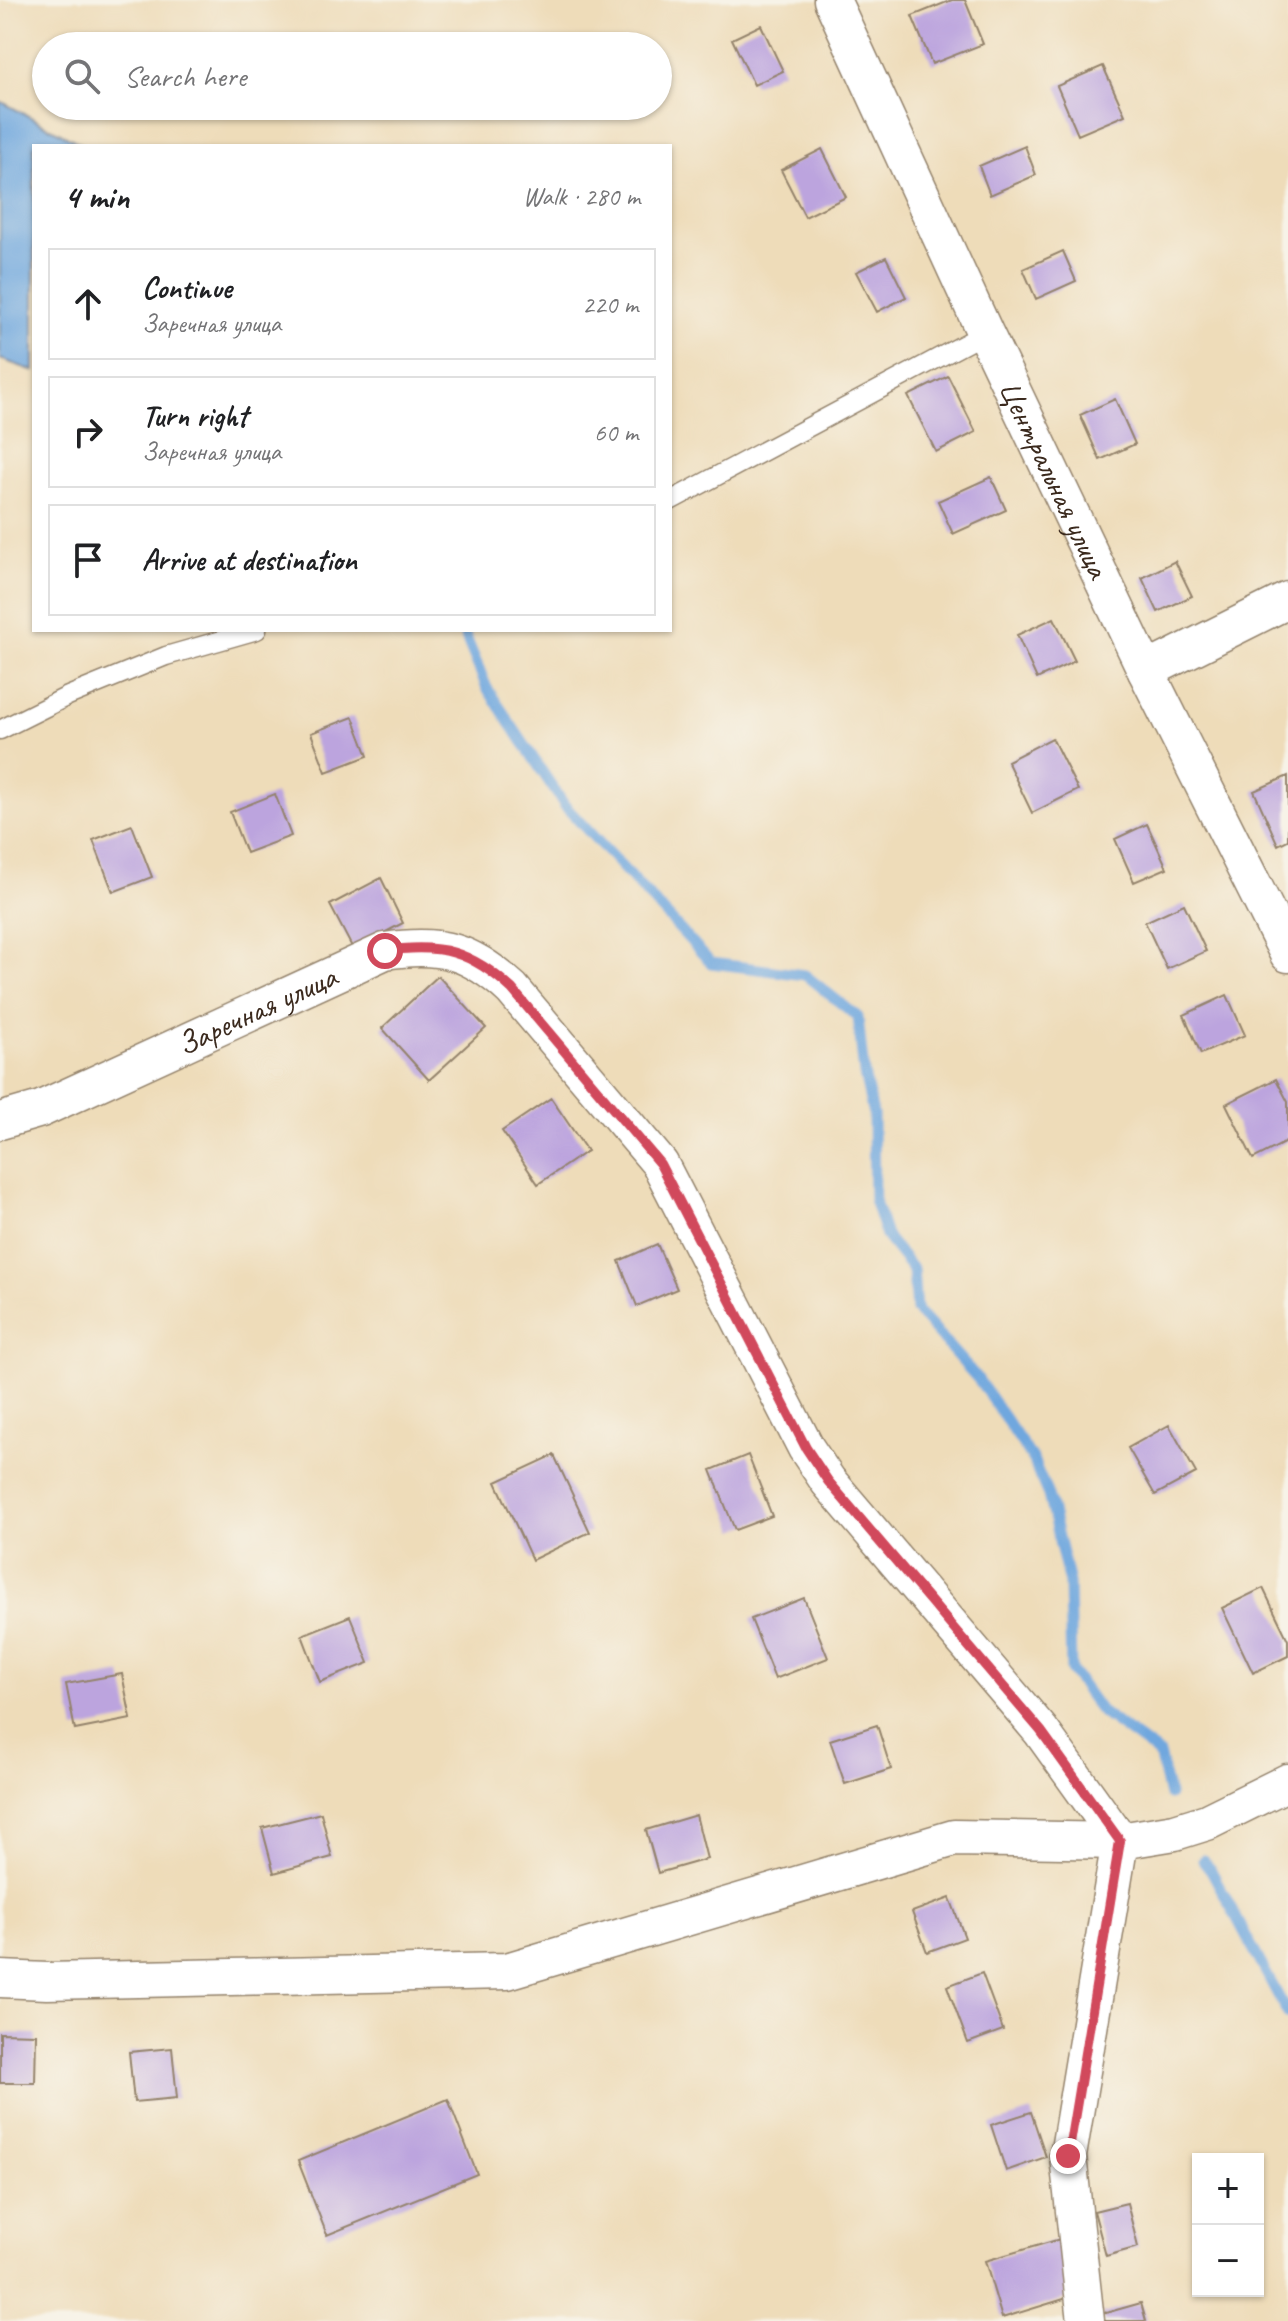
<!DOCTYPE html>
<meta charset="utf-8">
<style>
:root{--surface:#fff;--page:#f6f6f6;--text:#202124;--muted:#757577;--line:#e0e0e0}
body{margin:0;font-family:Caveat,sans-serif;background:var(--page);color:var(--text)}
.controls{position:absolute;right:24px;bottom:24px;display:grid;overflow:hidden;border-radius:0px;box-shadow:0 2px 6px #0004}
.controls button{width:72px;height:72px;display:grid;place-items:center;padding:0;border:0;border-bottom:2px solid var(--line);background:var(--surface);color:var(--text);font:40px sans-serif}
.stop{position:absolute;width:24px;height:24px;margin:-18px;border:6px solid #d1495b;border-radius:50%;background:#fff}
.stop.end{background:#d1495b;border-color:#fff;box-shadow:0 2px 8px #0008}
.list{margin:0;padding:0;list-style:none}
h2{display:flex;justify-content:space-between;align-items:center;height:104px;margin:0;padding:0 32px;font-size:34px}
h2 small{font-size:26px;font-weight:400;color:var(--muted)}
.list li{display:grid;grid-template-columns:52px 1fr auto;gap:24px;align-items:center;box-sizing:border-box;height:112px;margin:0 16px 16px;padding:0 16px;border:2px solid var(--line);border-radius:0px}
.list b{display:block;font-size:30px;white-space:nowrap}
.list p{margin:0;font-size:26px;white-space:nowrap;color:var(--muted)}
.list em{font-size:26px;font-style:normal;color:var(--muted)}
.icon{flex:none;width:44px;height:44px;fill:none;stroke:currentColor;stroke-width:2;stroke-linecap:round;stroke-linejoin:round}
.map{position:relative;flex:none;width:1288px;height:2321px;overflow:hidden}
.search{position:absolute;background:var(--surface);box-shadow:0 2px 6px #0004;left:32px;top:32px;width:640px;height:88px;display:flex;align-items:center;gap:20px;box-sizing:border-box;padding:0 28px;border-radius:44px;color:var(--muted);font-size:30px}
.panel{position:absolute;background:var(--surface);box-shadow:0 2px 6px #0004;left:32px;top:144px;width:640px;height:488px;border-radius:0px}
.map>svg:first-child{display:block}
.water{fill:#6fa7de;stroke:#55687e;stroke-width:2}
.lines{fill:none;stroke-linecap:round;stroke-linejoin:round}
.stream{stroke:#6fa7de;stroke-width:11}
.building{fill:#bca4de}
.lane-casing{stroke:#94836c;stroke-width:21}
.street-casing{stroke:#94836c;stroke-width:39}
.lane{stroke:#fff;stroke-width:18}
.street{stroke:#fff;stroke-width:36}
.route{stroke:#d1495b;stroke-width:10}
.labels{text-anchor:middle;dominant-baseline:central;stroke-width:6;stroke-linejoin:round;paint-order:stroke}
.street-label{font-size:32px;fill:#3b2a1e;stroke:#f7f3e8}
</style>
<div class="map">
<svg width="1288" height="2321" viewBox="0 0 1288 2321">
<rect width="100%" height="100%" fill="#f7f3e8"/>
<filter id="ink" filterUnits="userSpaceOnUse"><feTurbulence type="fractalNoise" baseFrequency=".0125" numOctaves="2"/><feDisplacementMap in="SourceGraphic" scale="16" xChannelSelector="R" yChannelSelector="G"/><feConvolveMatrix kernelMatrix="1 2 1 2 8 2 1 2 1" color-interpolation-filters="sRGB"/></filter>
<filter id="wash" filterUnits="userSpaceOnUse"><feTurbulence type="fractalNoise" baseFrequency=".006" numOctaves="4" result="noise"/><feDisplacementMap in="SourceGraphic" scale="32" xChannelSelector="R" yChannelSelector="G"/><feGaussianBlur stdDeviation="1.8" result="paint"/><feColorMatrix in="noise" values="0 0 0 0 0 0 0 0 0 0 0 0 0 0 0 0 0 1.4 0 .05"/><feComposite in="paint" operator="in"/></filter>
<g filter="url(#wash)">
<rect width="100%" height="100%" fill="#eedcb9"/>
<path class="water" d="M0 101 85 146H34V371L0 359Z"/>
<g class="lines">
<path class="stream" d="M463 630 487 688 565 806 711 963 805 975 858 1017 864 1074 873 1114 874 1199 886 1236 913 1270 916 1310 978 1379 1032 1458 1048 1495 1069 1583 1071 1670 1100 1711 1159 1754 1169 1795
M1203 1860 1211 1870 1288 2014"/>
</g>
<g id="blocks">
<path class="building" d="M952 0H965L983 44 932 64 912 16Z
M761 25 783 71 754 85 732 39Z
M1103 66 1125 115 1078 135 1057 86Z
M1025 146 1036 175 990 195 979 166Z
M822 149 846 197 805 217 781 170Z
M1063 251 1076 281 1036 299 1023 269Z
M886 257 906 297 877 312 856 272Z
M948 376 976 432 936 452 908 396Z
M1115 399 1135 444 1100 460 1080 415Z
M991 477 1006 510 953 534 938 501Z
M1175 561 1192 596 1158 612 1142 578Z
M1054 618 1075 661 1037 679 1017 635Z
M353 717 368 756 326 772 311 733Z
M1052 738 1078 790 1032 813 1007 761Z
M1288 776V840L1278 845 1254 791Z
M275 794 291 836 246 853 230 812Z
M1147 824 1167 868 1134 882 1115 839Z
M132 825 152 877 113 892 93 840Z
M381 878 403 923 353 949 330 905Z
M1184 904 1206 951 1167 969 1145 922Z
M438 976 486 1028 429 1080 382 1028Z
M1227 995 1245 1035 1201 1054 1184 1015Z
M1276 1079 1288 1102V1141L1253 1159 1226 1104Z
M551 1098 587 1151 538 1184 502 1131Z
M657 1244 677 1289 637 1306 619 1261Z
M1169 1425 1196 1473 1155 1495 1128 1448Z
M554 1455 590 1532 532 1560 496 1482Z
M748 1455 772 1516 735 1530 711 1470Z
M1263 1588 1288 1640V1656L1253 1673 1222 1608Z
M804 1598 828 1658 775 1679 751 1619Z
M350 1616 369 1663 320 1682 302 1635Z
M122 1674 131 1719 75 1730 66 1684Z
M877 1725 891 1769 845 1784 830 1740Z
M321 1813 332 1857 274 1873 262 1828Z
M696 1815 707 1859 658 1873 646 1830Z
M950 1898 965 1938 927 1952 912 1912Z
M982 1973 1003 2030 968 2043 947 1986Z
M0 2033 36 2034 35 2083H0Z
M172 2048 177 2098 134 2102 129 2052Z
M448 2099 477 2174 327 2235 298 2161Z
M1031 2112 1046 2157 1006 2171 991 2125Z
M1127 2203 1138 2247 1106 2256 1094 2211Z
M1060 2239 1077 2295 1002 2318 985 2261Z
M1141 2303 1146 2321H1104L1102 2314Z"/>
</g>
</g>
<g filter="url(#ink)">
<use href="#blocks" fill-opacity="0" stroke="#94836c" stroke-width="2"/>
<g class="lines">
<defs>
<path id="lane" d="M670 501 985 333
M0 730 68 696 166 656 257 630"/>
<g id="street">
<path id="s1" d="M832 0 985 333 1146 671 1288 954"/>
<path d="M1146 671 1288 600"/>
<path id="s2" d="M0 1121 41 1109 385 951C441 942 471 951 512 989L660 1164 806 1448 828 1481 1041 1731 1120 1841 1068 2156 1086 2321"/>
<path d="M0 1979 47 1981 507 1971 954 1838 1120 1841 1175 1832 1207 1822 1288 1782"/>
</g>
</defs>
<use href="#lane" class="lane-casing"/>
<use href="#street" class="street-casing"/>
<use href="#lane" class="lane"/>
<use href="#street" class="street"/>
</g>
</g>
<g class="lines" filter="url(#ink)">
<path class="route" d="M385 951C441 943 471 951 512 989L660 1164 806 1448 828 1481 1041 1731 1120 1841 1068 2156"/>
</g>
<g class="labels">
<g class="street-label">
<text stroke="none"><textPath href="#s1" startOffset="528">Центральная улица</textPath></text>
<text stroke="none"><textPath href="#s2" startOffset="280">Заречная улица</textPath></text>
</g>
</g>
</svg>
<div class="controls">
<button>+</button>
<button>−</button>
</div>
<div class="stop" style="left:385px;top:951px"></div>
<div class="stop end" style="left:1068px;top:2156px"></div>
<div class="search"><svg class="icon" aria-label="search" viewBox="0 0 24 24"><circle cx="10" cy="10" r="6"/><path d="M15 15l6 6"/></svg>Search here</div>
<section class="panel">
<h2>4 min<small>Walk · 280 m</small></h2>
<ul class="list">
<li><svg class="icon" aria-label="ahead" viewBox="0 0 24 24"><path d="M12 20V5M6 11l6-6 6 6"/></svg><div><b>Continue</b><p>Заречная улица</p></div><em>220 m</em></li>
<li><svg class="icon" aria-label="right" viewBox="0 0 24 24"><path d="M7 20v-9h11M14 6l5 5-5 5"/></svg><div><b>Turn right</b><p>Заречная улица</p></div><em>60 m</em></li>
<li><svg class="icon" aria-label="arrive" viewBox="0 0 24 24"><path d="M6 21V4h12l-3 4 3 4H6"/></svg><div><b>Arrive at destination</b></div></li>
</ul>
</section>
</div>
